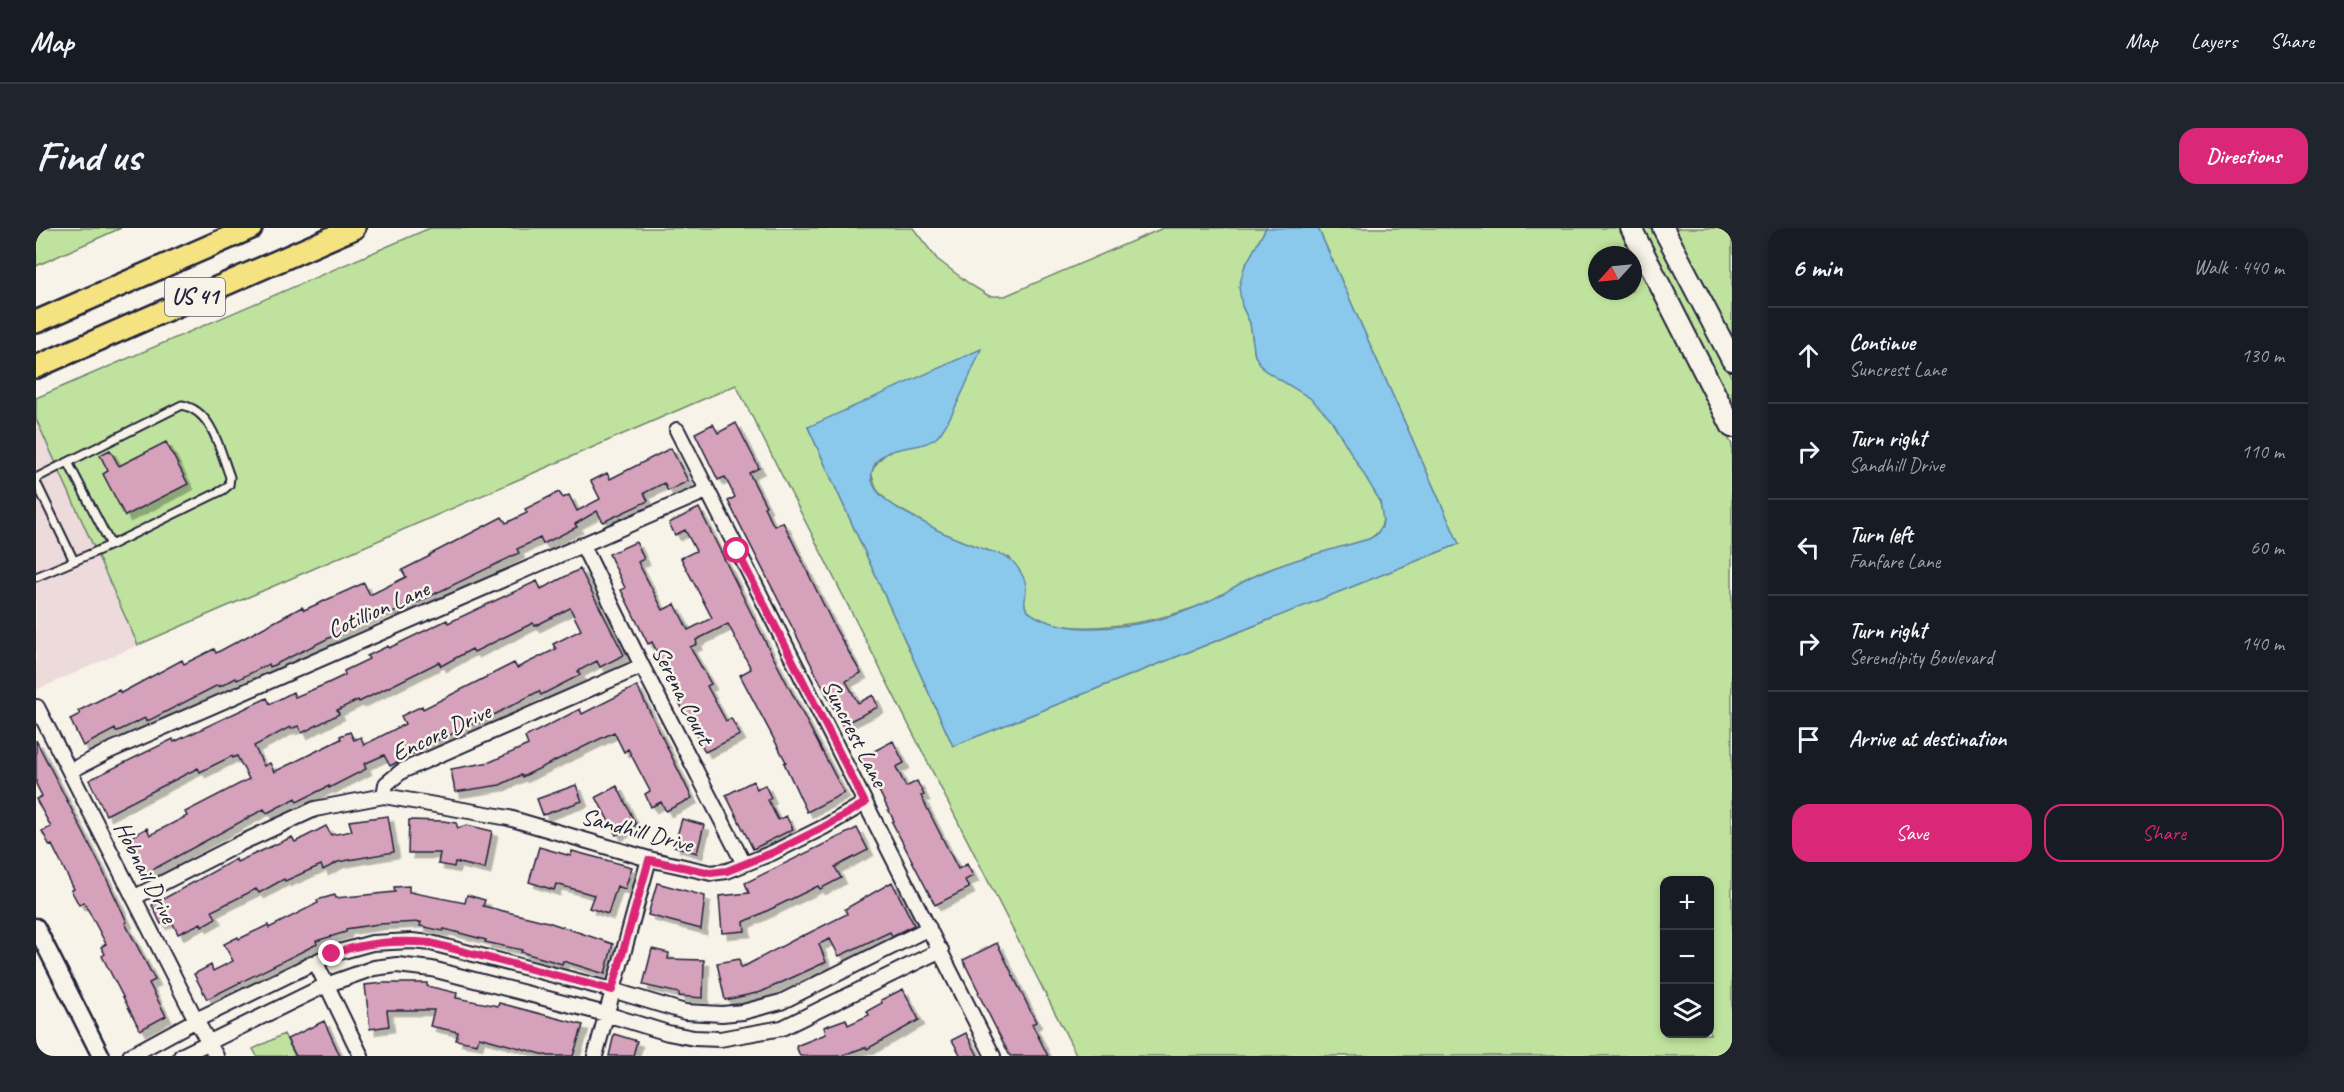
<!DOCTYPE html>
<meta charset="utf-8">
<style>
:root{--surface:#171b24;--page:#20242c;--text:#f1f3f6;--muted:#9ea1a6;--line:#363941;--accent:#db2777}
body{margin:0;font-family:Caveat,sans-serif;background:var(--page);color:var(--text)}
.controls{position:absolute;right:18px;bottom:18px;display:grid;overflow:hidden;border-radius:12px;box-shadow:0 3px 9px #0003}
.controls button{width:54px;height:54px;display:grid;place-items:center;padding:0;border:0;border-bottom:2px solid var(--line);background:var(--surface);color:var(--text);font:30px sans-serif}
.compass{position:absolute;left:1552px;top:18px;width:54px;height:54px;border-radius:50%;background:var(--surface);box-shadow:0 3px 9px #0003;rotate:243deg}
.stop{position:absolute;width:18px;height:18px;margin:-14px;border:4px solid #db2777;border-radius:50%;background:#fff}
.stop.end{background:#db2777;border-color:#fff;box-shadow:0 2px 6px #0008}
.list{margin:0;padding:0;list-style:none}
h2{display:flex;justify-content:space-between;align-items:center;height:78px;margin:0;padding:0 24px;font-size:26px}
h2 small{font-size:20px;font-weight:400;color:var(--muted)}
.list li{display:grid;grid-template-columns:39px 1fr auto;gap:18px;align-items:center;box-sizing:border-box;height:96px;padding:0 24px;border-top:2px solid var(--line)}
.list b{display:block;font-size:22px;white-space:nowrap}
.list p{margin:0;font-size:20px;white-space:nowrap;color:var(--muted)}
.list em{font-size:20px;font-style:normal;color:var(--muted)}
.actions{display:flex;gap:12px;padding:18px 24px}
.actions a{flex:1;padding:14px 0;border:2px solid var(--accent);border-radius:18px;text-align:center;font-size:21px;color:var(--accent)}
.actions .main{background:var(--accent);color:#fff}
.icon{flex:none;width:33px;height:33px;fill:none;stroke:currentColor;stroke-width:2;stroke-linecap:round;stroke-linejoin:round}
.map{position:relative;flex:none;width:1696px;height:828px;overflow:hidden;border-radius:18px}
header{display:flex;align-items:center;gap:36px;box-sizing:border-box;height:84px;padding:0 30px;background:var(--surface);border-bottom:2px solid var(--line)}
header strong{font-size:28px}
nav{display:flex;gap:33px;margin-inline-start:auto;font-size:21px}
.intro{display:flex;align-items:center;justify-content:space-between;box-sizing:border-box;height:144px;padding:0 36px}
h1{margin:0;font-size:42px}
.button{padding:15px 27px;border-radius:18px;background:var(--accent);color:#fff;font-size:21px;font-weight:700}
main{display:flex;gap:36px;padding:0 36px}
aside{flex:1;background:var(--surface);border-radius:18px;box-shadow:0 3px 9px #0003}
.map>svg:first-child{display:block}
.built{fill:#eddada}
.green{fill:#bfe39e;stroke:#70826c;stroke-width:1.5;fill-rule:evenodd}
.water{fill:#8ac9eb;stroke:#6086a5;stroke-width:1.5}
.building{fill:#d6a1ba;stroke:#22223b;stroke-width:1.5;fill-rule:evenodd;filter:url(#shadow)}
.lines{fill:none;stroke-linecap:round;stroke-linejoin:round}
.service-casing{stroke:#22223b;stroke-width:11}
.minor-casing{stroke:#22223b;stroke-width:18}
.tertiary-casing{stroke:#22223b;stroke-width:21}
.secondary-casing{stroke:#22223b;stroke-width:24}
.primary-casing{stroke:#22223b;stroke-width:26}
.service{stroke:#f7f3e8;stroke-width:7}
.minor{stroke:#f7f3e8;stroke-width:14}
.tertiary{stroke:#f7f3e8;stroke-width:16}
.secondary{stroke:#f7f3e8;stroke-width:20}
.primary{stroke:#f5e382;stroke-width:21}
.route{stroke:#db2777;stroke-width:8}
.labels{text-anchor:middle;dominant-baseline:central;stroke-width:5;stroke-linejoin:round;paint-order:stroke}
.shield{fill:#f7f3e8;stroke:#62616f;stroke-width:1.5}
.shield-label{font-size:22px;font-weight:bold;fill:#22223b}
.street-label{font-size:24px;fill:#22223b;stroke:#f7f3e8}
</style>
<header>
<strong>Map</strong>
<nav><a>Map</a><a>Layers</a><a>Share</a></nav>
</header>
<div class="intro"><h1>Find us</h1><a class="button">Directions</a></div>
<main>
<div class="map">
<svg width="1696" height="828" viewBox="0 0 1696 828">
<defs>
<filter id="shadow"><feDropShadow dx="5.5" dy="5.5" stdDeviation="0" flood-color="#0004"/></filter>
</defs>
<rect width="100%" height="100%" fill="#f7f3e8"/>
<filter id="ink" filterUnits="userSpaceOnUse"><feTurbulence type="fractalNoise" baseFrequency=".0167" numOctaves="2"/><feDisplacementMap in="SourceGraphic" scale="12" xChannelSelector="R" yChannelSelector="G"/><feConvolveMatrix kernelMatrix="1 2 1 2 8 2 1 2 1" color-interpolation-filters="sRGB"/></filter>
<g filter="url(#ink)">
<path class="built" d="M0 191 102 417 0 462Z"/>
<path class="green" d="M0 0H85L0 38Z
M394 0H877L901 31 935 57 953 68H969L1127 0H1230L1208 40 1206 78 1214 95 1219 128C1244 147 1275 166 1295 191 1304 203 1311 218 1319 231 1331 251 1366 294 1333 311 1296 322 1256 331 1220 347 1203 355 1188 367 1172 374 1132 392 1027 416 991 382 988 378 977 339 974 330L913 309 853 275 841 262 835 245C843 229 852 222 868 219L772 199 917 518 1423 316 1282 0H1585L1696 217V828H1041L700 157 102 417 0 191V170ZM1561 27H1597V63H1561ZM1628 652H1674V806H1628Z
M1604 0H1617L1696 150V181Z
M1636 0H1696V114Z
M248 806 259 828H221L217 821Z"/>
<path class="water" d="M1230 0H1282L1423 316 917 518 772 199 945 121C937 140 914 198 900 210 881 225 843 213 836 244 830 269 878 289 896 299 913 309 931 315 950 322 957 324 969 326 975 332 981 337 990 351 990 359 991 374 982 379 1001 389 1047 412 1129 395 1173 373 1189 366 1204 354 1221 347 1257 331 1296 322 1333 311L1340 307 1346 299 1347 292 1344 273 1294 190 1274 170 1228 142 1219 128 1214 95 1206 78 1203 59 1208 40Z"/>
<path class="building" d="M700 195 723 240 713 245 730 278 728 279 738 298 747 294 800 402 825 445 810 453 822 475 837 467 842 479 806 497 692 273 699 269 689 249 682 252 659 205 677 196 682 205Z
M130 214 152 256 89 288 67 246 72 243 64 227 74 222 83 238Z
M635 220 652 253 632 263 628 255 608 265 612 273 567 294 561 283 539 296 541 299 507 316 504 310 481 321 483 325 382 374 381 372 353 387 350 382 234 439 233 436 201 452 200 450 183 459 182 457 110 494 109 490 80 504 79 501 47 518 34 491 44 486 42 483 83 462 85 465 146 432 148 436 178 421 180 425 266 379 268 382 328 355 334 367 370 349 366 342 394 328 393 327 466 289 470 295 491 285 489 281 523 264 527 270 533 267 541 283 564 271 555 253 571 245 574 251Z
M663 280 733 421 808 565 771 584 748 535 750 534 704 447 715 441 692 396 660 412 661 416 654 419 675 456 671 458 690 493 695 490 704 507 669 524 632 453 635 451 616 414 612 416 585 362 589 360 573 326 600 314 608 331 602 334 627 382 639 376 652 402 676 390 645 330 660 323 649 302 639 307 633 295Z
M544 341 588 427 564 439 561 433 542 443 544 447 505 467 503 463 439 497 438 495 410 509 409 508 354 538 348 527 328 536 330 541 293 560V558L261 574 260 570 231 585 228 581 107 647 89 612 111 600 114 607 151 588 149 584 213 551 201 528 197 530 196 528 164 544 162 540 70 587 53 552 137 511 138 514 231 470 234 476 257 464 259 469 290 456 309 447 308 443 333 431 331 428 352 418 353 420 411 392 412 395 501 353 505 361ZM534 380 545 402 517 416 520 421 481 440 478 435 387 481 386 478 365 488 369 496 328 517 325 509 318 512 314 504 304 508 305 511 238 544 234 535 228 538 218 518 254 499 255 501 262 498 266 505 303 486 301 482 322 472 323 474 403 434 405 438 436 421 438 424 497 395 499 398Z
M601 458 656 570 630 583 625 574 615 579 609 566 614 563 592 521 588 524 578 504 486 549 485 547 464 557 419 564 415 541 454 534 492 517 489 509 544 481 546 486Z
M0 512 65 639 91 694 89 695 119 752 113 755 130 788 104 802 66 728 69 726 65 719 70 716 48 674 43 677 35 662 38 661 16 617 14 618 6 603 15 599 0 571 6 568 0 556Z
M857 513 868 535 860 539 870 559 881 553 888 567 885 568 922 641 931 636 937 648 929 652 933 660 899 677 856 594 858 593 837 551 835 553 823 531Z
M717 553 721 561 729 557 735 570 732 572 742 592 750 588 757 601 717 621 690 567Z
M540 557 546 573 507 587 501 571Z
M581 558 600 597 580 607 560 569Z
M352 588 358 624 302 634 287 642 285 637 249 653 248 651 223 665 220 661 176 683 180 690 166 698 165 695 142 706 135 691 125 696 116 677 200 631 201 634 256 609 259 614 290 598 295 607 316 603 313 593Z
M646 591 668 597 661 625 638 618Z
M373 592 407 593 420 595 422 600 431 597 456 603 449 641 419 634 418 639 402 636 404 625H372Z
M821 600 832 622 799 639 805 650 784 661 782 658 708 694 709 703 686 705 683 668 713 665 709 655Z
M503 619 535 628 536 623 596 639 589 661 581 658 572 686 553 680 558 667 520 656 518 662 493 654Z
M856 654 878 697 856 708 854 704 803 728 794 711 783 716 790 734 725 764 689 772 681 735 703 731 705 740 767 707V708L811 686 809 681Z
M621 655 669 668 665 701 612 687Z
M373 658V664L429 675 431 667 449 672 447 678 512 694 577 716 569 746 527 733 526 736 502 729 485 724 486 722 449 714 450 712 408 701 407 703 384 698 385 694 342 696 310 701V704L280 713 281 716 171 771 158 746 175 737 177 743 197 733 188 716 202 709 203 711 232 697 233 700 282 675 281 672 299 667 300 670 359 664 358 659Z
M961 715 1000 794 996 796 1012 828H974L942 765 943 764 927 732Z
M616 721 633 725 632 731 668 732 667 770 643 768V765L607 757Z
M347 755H391V758L421 765 420 770 462 778 463 775 547 797 537 828H513L443 809 441 816 420 812 422 804 394 798 398 782H351L353 798 334 801 329 757Z
M867 761 883 792 831 821 830 819 804 828H764L760 818 790 806 788 799 810 791 812 797 833 787 831 783 846 775 845 772Z
M288 793 304 828H260L251 811Z
M930 805 942 828H925L916 812Z
M578 806 601 813 597 828H573Z"/>
<g class="lines">
<defs>
<path id="service" d="M0 250 146 177C177 183 184 223 194 249L193 257 187 262 75 317 32 234
M0 254 38 333 0 349
M38 333 75 317"/>
<path id="minor" d="M641 202 957 828
M547 318 606 438 708 636
M1 479 160 792 180 828
M34 543 73 523 670 263
M348 568 473 590 613 631 675 645 691 643 736 625 788 599 829 575
M99 669 205 615 279 581 348 568 350 556 366 543 606 438
M280 735 325 828
M94 828 160 792 296 726 336 715 376 713 395 715 576 762 649 784 686 786 707 784 745 774 893 700
M145 828 290 757 338 740 361 737 396 741 570 786 632 805 658 810 684 811 746 800 905 722
M559 828 613 631"/>
<path id="tertiary" d="M0 699 65 828"/>
<path id="secondary" d="M1595 0 1696 199
M1627 0 1696 132"/>
<path id="primary" d="M0 94 215 0
M0 139 318 0"/>
</defs>
<use href="#service" class="service-casing"/>
<use href="#minor" class="minor-casing"/>
<use href="#tertiary" class="tertiary-casing"/>
<use href="#secondary" class="secondary-casing"/>
<use href="#primary" class="primary-casing"/>
<use href="#service" class="service"/>
<use href="#minor" class="minor"/>
<use href="#tertiary" class="tertiary"/>
<use href="#secondary" class="secondary"/>
<use href="#primary" class="primary"/>
</g>
</g>
<g class="lines" filter="url(#ink)">
<path class="route" d="M296 726C329 714 360 712 395 715L576 762 613 632 675 645 691 643 736 625 788 599 829 575 701 323"/>
</g>
<g class="labels">
<rect class="shield" x="129" y="50" width="60" height="38" rx="4.5"/>
<g class="shield-label">
<text x="159" y="69">US 41</text>
</g>
<g class="street-label">
<text transform="translate(342 381) rotate(-24)">Cotillion Lane</text>
<text transform="translate(647 467) rotate(63)">Serena Court</text>
<text transform="translate(405 504) rotate(-25)">Encore Drive</text>
<text transform="translate(819 505) rotate(63)">Suncrest Lane</text>
<text transform="translate(601 602) rotate(15)">Sandhill Drive</text>
<text transform="translate(110 644) rotate(63)">Hobnail Drive</text>
</g>
</g>
</svg>
<div class="controls">
<button>+</button>
<button>−</button>
<button><svg class="icon" aria-label="layers" viewBox="0 0 24 24"><path d="M12 4l9 5-9 5-9-5zM3 14l9 5 9-5"/></svg></button>
</div>
<svg class="compass" viewBox="-18 -18 36 36"><path d="M0-13l5 13h-10z" fill="#e53935"/><path d="M0 13l5-13h-10z" fill="#9ea1a6"/></svg>
<div class="stop" style="left:701px;top:323px"></div>
<div class="stop end" style="left:296px;top:726px"></div>
</div>
<aside>
<h2>6 min<small>Walk · 440 m</small></h2>
<ul class="list">
<li><svg class="icon" aria-label="ahead" viewBox="0 0 24 24"><path d="M12 20V5M6 11l6-6 6 6"/></svg><div><b>Continue</b><p>Suncrest Lane</p></div><em>130 m</em></li>
<li><svg class="icon" aria-label="right" viewBox="0 0 24 24"><path d="M7 20v-9h11M14 6l5 5-5 5"/></svg><div><b>Turn right</b><p>Sandhill Drive</p></div><em>110 m</em></li>
<li><svg class="icon" aria-label="left" viewBox="0 0 24 24"><path d="M17 20v-9H6M10 6l-5 5 5 5"/></svg><div><b>Turn left</b><p>Fanfare Lane</p></div><em>60 m</em></li>
<li><svg class="icon" aria-label="right" viewBox="0 0 24 24"><path d="M7 20v-9h11M14 6l5 5-5 5"/></svg><div><b>Turn right</b><p>Serendipity Boulevard</p></div><em>140 m</em></li>
<li><svg class="icon" aria-label="arrive" viewBox="0 0 24 24"><path d="M6 21V4h12l-3 4 3 4H6"/></svg><div><b>Arrive at destination</b></div></li>
</ul>
<div class="actions"><a class="main">Save</a><a>Share</a></div>
</aside>
</main>
